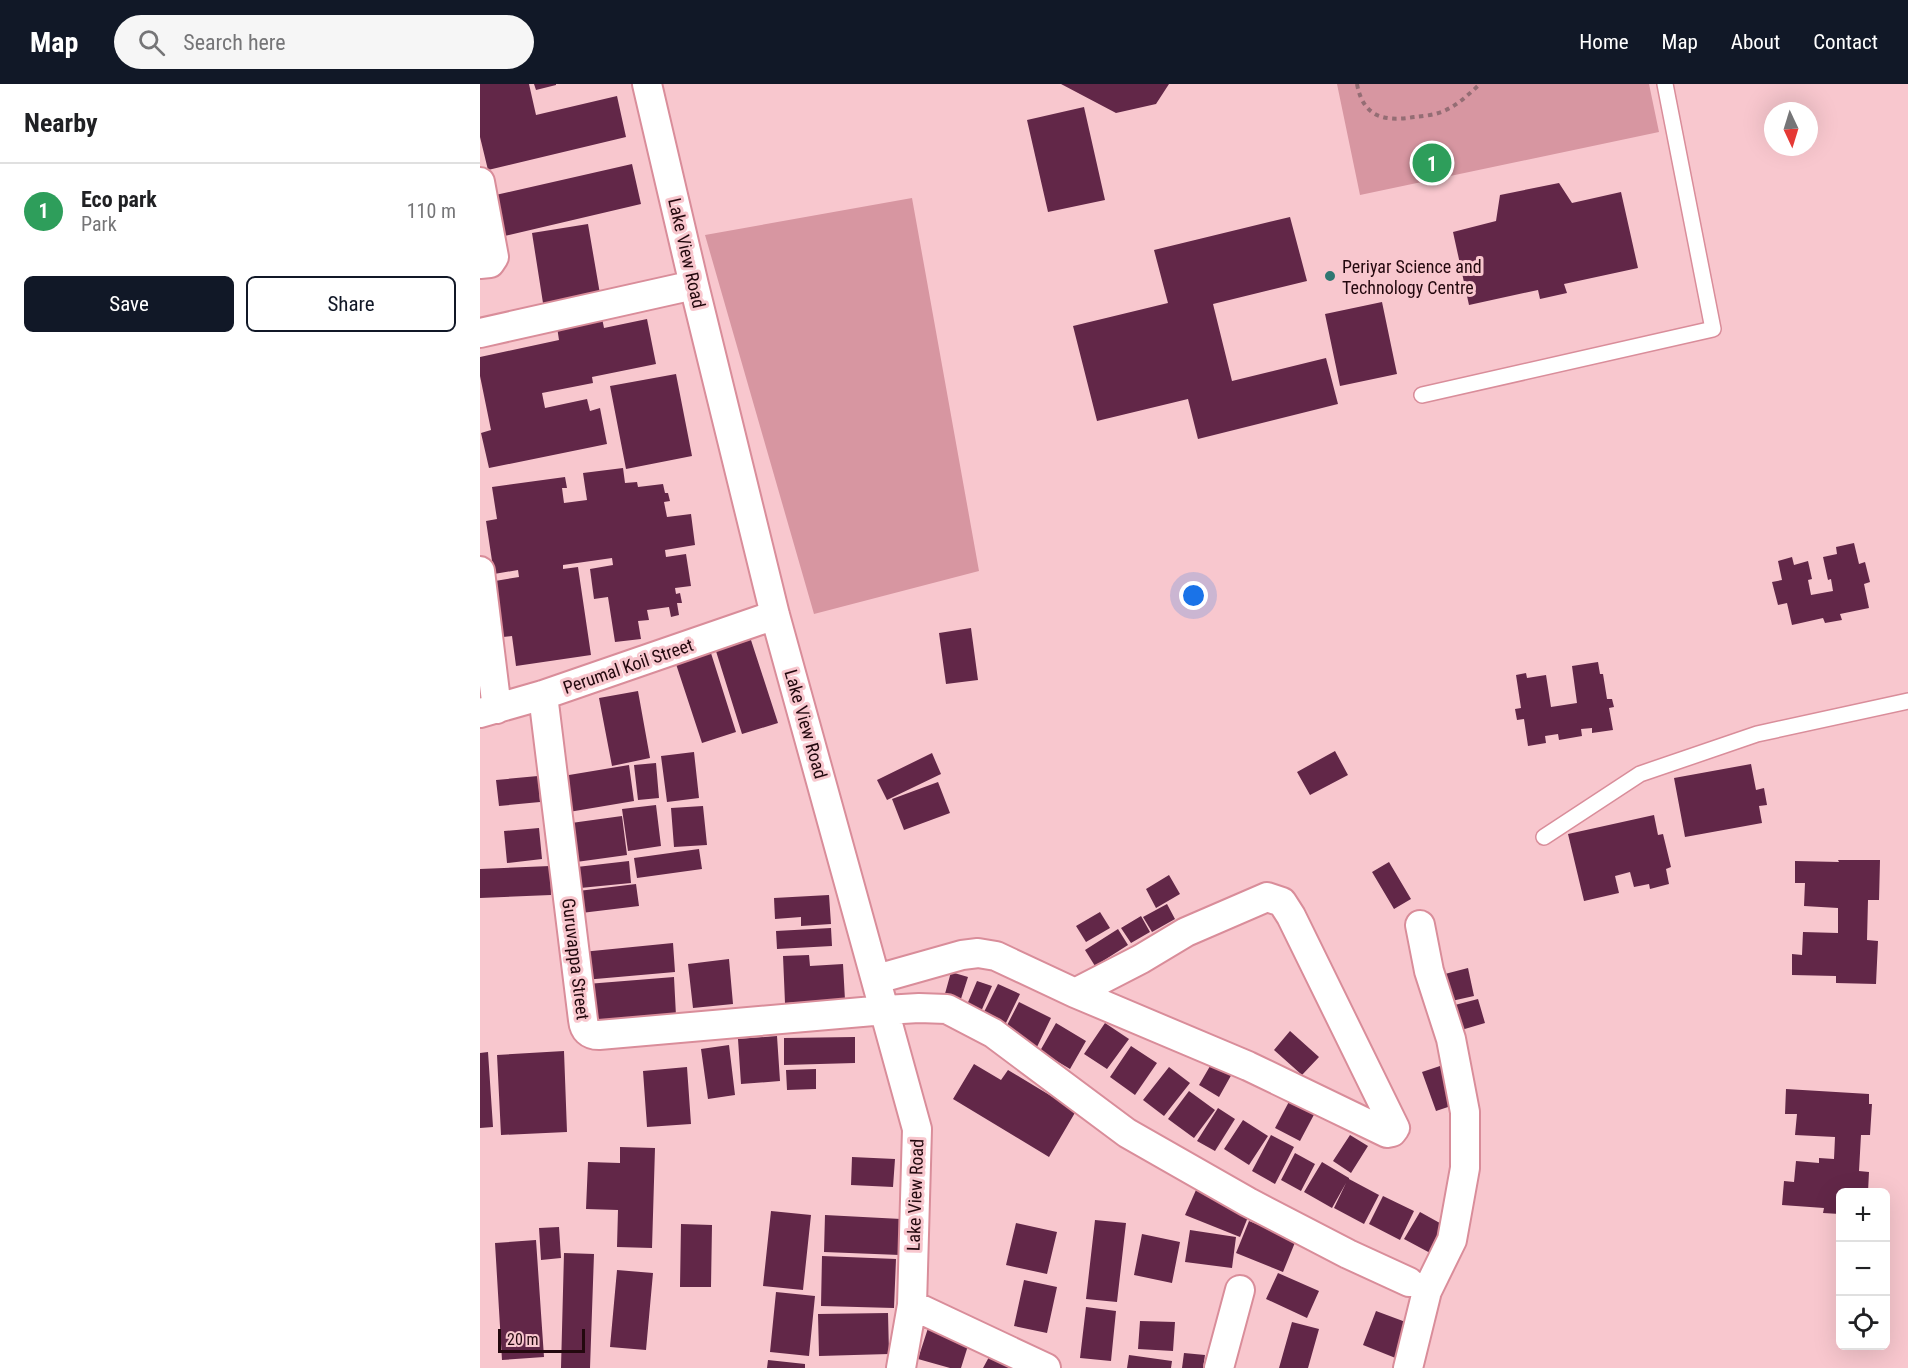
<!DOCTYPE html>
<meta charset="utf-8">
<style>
:root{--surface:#fff;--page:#f6f6f6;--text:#202124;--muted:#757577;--line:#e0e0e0;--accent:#111827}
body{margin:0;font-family:"Roboto Condensed",sans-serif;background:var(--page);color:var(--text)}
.controls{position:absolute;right:18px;bottom:18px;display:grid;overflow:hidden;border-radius:9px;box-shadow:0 6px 24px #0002}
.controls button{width:54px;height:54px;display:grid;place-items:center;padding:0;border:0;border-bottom:2px solid var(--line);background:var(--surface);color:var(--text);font:30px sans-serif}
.compass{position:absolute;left:1284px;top:18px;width:54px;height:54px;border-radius:50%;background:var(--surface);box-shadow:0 6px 24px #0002;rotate:176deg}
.scale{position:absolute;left:18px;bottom:15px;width:87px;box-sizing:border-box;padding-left:6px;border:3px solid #23080e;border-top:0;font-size:16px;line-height:21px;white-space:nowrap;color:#23080e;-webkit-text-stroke:4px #f8c7ce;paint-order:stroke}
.you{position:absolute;left:714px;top:512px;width:21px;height:21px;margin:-15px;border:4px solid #fff;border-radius:50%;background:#1a73e8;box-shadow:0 0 0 9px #1a73e833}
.badge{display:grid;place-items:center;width:39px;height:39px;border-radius:50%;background:var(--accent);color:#fff;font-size:20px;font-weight:700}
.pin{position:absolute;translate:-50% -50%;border:3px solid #fff;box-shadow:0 2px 6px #0006}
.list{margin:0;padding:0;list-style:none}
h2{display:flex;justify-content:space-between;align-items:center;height:78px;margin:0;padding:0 24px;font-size:26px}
h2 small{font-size:20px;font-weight:400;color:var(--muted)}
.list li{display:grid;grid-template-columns:39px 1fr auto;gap:18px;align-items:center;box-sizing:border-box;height:96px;padding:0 24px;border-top:2px solid var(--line)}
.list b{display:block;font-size:22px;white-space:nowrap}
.list p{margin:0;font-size:20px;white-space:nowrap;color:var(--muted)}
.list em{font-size:20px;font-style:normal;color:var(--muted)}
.actions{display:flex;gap:12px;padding:18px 24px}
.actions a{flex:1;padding:14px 0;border:2px solid var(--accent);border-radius:9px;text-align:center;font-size:21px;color:var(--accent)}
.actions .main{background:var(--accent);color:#fff}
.icon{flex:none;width:33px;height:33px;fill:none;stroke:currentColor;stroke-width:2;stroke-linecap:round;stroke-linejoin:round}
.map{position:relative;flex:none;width:1428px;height:1284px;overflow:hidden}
header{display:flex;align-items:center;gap:36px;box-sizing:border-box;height:84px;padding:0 30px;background:var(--accent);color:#fff}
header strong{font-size:28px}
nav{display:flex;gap:33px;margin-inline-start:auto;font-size:21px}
.search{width:420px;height:54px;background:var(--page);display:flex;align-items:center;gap:15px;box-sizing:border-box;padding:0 21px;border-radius:33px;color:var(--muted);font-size:22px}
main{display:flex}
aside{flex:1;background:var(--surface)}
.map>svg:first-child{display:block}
.green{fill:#d796a1}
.building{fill:#622748}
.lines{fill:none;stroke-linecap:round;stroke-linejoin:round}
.service-casing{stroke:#d98d9a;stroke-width:18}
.minor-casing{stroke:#d98d9a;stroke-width:32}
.path{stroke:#946d74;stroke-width:4;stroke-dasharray:4.5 4.5;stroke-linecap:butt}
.service{stroke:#fff;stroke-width:15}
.minor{stroke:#fff;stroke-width:28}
.poi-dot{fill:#2f7772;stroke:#f8c7ce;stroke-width:2}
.labels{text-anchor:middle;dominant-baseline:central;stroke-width:6;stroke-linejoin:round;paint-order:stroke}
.street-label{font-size:18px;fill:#23080e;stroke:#f8c7ce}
.poi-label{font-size:18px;fill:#23080e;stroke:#f8c7ce;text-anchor:start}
</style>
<header>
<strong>Map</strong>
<div class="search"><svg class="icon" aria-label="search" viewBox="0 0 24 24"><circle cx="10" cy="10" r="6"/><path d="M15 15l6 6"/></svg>Search here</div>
<nav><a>Home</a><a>Map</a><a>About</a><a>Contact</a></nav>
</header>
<main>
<aside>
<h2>Nearby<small></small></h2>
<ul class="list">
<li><span class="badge" style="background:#2e9e5b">1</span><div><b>Eco park</b><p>Park</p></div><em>110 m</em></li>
</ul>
<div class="actions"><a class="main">Save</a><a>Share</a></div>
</aside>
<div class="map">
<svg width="1428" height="1284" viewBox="0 0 1428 1284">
<rect width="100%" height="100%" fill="#f8c7ce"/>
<path class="green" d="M857 0H1169L1179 48 880 111Z
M432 114 499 487 334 530 225 151Z"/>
<path class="building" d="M0 0H49L56 31 137 12 146 53 8 86 0 53Z
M54 0H76V1L56 6Z
M581 0H689L676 20 636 29Z
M604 23 625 116 568 128 547 36Z
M152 80 161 120 20 153 11 112Z
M1079 99 1092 119 1141 108 1158 184 1084 200 1087 209 1060 215 1058 206 989 221 973 148 1016 137 1020 111Z
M810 133 827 197 733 220 752 297 846 274 858 320 718 355 708 315 617 337 593 242 688 219 674 166Z
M108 140 120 210 63 219 52 149Z
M902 218 917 290 860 302 845 230Z
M122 234 124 244 167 235 176 280 112 293 113 299 62 309 65 324 107 315 110 327 120 324 127 360 9 384 1 349 11 346 0 292V273L79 256 77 243Z
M196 290 212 372 146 385 130 302Z
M143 384 145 399 157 398 158 403 183 400 185 409H188L190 417 184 418 187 433 211 430 215 461 185 466 186 473 206 470 211 502 195 504 196 510 200 509 202 519H197L199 531 191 533 189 523 167 526 169 536 158 537 161 555 135 558 128 513 114 515 110 485 133 481 132 474 83 481V485L98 483 111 571 36 582 32 552 23 553 15 497 39 493 38 486 14 490 6 437 17 435 12 403 85 393 87 404H82L84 419 107 416 103 389Z
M1374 459 1379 480 1385 478 1390 498 1384 500 1389 524 1360 530 1362 536 1345 539 1343 534 1312 541 1307 519 1298 521 1292 498 1302 496 1298 477 1312 473 1314 481 1328 477 1332 495 1328 496 1331 511 1353 507 1351 495 1348 496 1343 473 1357 470 1356 463Z
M491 544 498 596 466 600 459 549Z
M270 553 298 639 262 650 235 564Z
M230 566 256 648 222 659 195 577Z
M1118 578 1120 590H1123L1127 615H1132L1134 623 1129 624 1133 646 1112 649V644L1101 645 1102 652 1079 656 1078 650 1065 652 1066 659 1048 662 1044 635 1037 636 1035 625 1041 624 1036 591 1046 589 1047 594 1066 591 1071 623 1097 619 1092 582Z
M158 607 170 674 132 682 119 614Z
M855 667 868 691 830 711 817 688Z
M214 668 219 714 187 718 181 672Z
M452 669 461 690 407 716 397 696Z
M176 679 179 714 158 716 154 681Z
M1271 680 1276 706 1284 704 1287 721 1279 722 1282 739 1205 753 1194 694Z
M149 681 154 717 83 729 77 693Z
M58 692 60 718 19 722 16 696Z
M458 698 470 729 424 746 412 715Z
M176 721 181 762 148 767 142 725Z
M223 722 227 761 194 763 191 724Z
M1174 731 1178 751 1183 750 1191 783 1186 785 1189 800 1170 805 1169 800 1154 803 1150 788 1135 792 1139 809 1104 817 1088 750Z
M142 732 147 771 89 779 84 740Z
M59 744 62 775 27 779 24 747Z
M219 765 222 785 157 794 154 774Z
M1358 776H1400L1399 816H1388L1387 856 1398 857 1396 900 1356 899V892L1312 891V870L1322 871 1323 848 1358 849V824L1324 822 1325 799H1315V777L1359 778Z
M149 777 151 799 90 805 88 784Z
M909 778 931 815 914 825 892 788Z
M70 782 71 811 0 814V785Z
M689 791 700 810 676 824 666 805Z
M156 800 159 822 93 830 90 808Z
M349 811 351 840 321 842V833L295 835 294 814Z
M687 820 695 835 672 848 663 833Z
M620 828 630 844 606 858 596 842Z
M661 832 670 848 651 859 641 844Z
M351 844 352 862 297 865 296 847Z
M638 845 648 861 615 882 605 866Z
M193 859 195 888 104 896 102 868Z
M329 871 330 882 363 880 365 916 305 919 303 872Z
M249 875 253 920 213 924 208 880Z
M988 884 994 912 967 918 961 891Z
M471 888 488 893 479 921 463 917Z
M194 893 196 932 110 938 107 900Z
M497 897 512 902 500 930 486 923Z
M518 900 540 910 523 945 501 934Z
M998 915 1005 939 978 947 971 922Z
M539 918 571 934 556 965 523 949Z
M576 939 606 957 590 985 560 967Z
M625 939 649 955 627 985 604 970Z
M810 947 839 973 822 991 794 966Z
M297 952 300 997 261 1000 258 955Z
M375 953V979L304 981V954Z
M249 961 255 1011 228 1015 221 965Z
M651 962 677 979 655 1011 630 993Z
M84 967 87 1048 21 1051 17 971Z
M8 968 13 1043 0 1044V969Z
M733 977 753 988 739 1013 719 1001Z
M494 980 521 996 528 986 596 1027 569 1073 473 1015Z
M966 980 980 1019 956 1027 942 988Z
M207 983 211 1040 167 1043 163 987Z
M689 983 710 999 684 1032 663 1016Z
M336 985V1005L307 1006 306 986Z
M1306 1005 1389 1010V1020H1392L1390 1051H1381L1379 1087 1389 1088 1388 1108H1360V1130L1343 1129 1344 1124 1302 1121 1304 1097 1314 1098 1316 1077 1339 1079V1074L1354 1075 1355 1053 1315 1051 1317 1030H1305Z
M709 1007 735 1026 714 1054 688 1035Z
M812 1012 837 1025 820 1057 795 1044Z
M738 1024 755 1035 735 1067 717 1057Z
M763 1036 788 1052 769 1081 744 1065Z
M791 1051 814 1063 795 1100 772 1087Z
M870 1051 888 1062 871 1089 853 1077Z
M140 1063 175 1064 172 1164 137 1163 138 1126 106 1125 108 1078 140 1079Z
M815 1069 835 1080 821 1107 801 1096Z
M372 1073 415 1075 413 1103 371 1101Z
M842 1078 869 1094V1095L899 1111 884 1140 854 1124 866 1099 852 1124 824 1108Z
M716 1106 770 1128 760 1153 705 1131Z
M903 1112 934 1127 920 1156 889 1140Z
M291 1127 331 1131 323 1206 283 1202Z
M940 1128 967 1143 952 1170 924 1155Z
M345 1131 421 1135 420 1171 344 1168Z
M615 1136 646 1139 637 1218 606 1215Z
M769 1137 816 1156 803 1188 756 1169Z
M536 1139 577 1148 567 1190 526 1181Z
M201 1140 232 1141 231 1203H200Z
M79 1143 81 1174 61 1176 59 1144Z
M710 1146 756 1153 752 1184 705 1178Z
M662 1150 700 1158 692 1199 654 1191Z
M56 1156 64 1273 22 1276 15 1159Z
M84 1169 114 1170 110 1284H81Z
M342 1172 416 1175 414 1224 341 1222Z
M137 1186 173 1189 166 1266 130 1263Z
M798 1189 839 1207 827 1234 786 1215Z
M544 1196 577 1203 567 1249 534 1242Z
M296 1208 335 1212 329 1272 290 1268Z
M606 1223 636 1227 631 1277 600 1274Z
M896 1227 931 1240 918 1275 883 1261Z
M408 1229 409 1270 339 1272 338 1230Z
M660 1237 695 1238 693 1267 658 1265Z
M812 1238 839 1245 828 1284H799Z
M449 1241 491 1252 481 1284H470L438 1275Z
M704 1269 725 1271 723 1284H702Z
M649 1271 692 1277 691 1284H647Z
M509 1273 531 1284H503Z
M288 1276 325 1280V1284H287Z"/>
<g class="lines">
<defs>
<path id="service" d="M942 311 1233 245 1185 0
M1064 753 1160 690 1277 650 1428 617"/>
<path id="minor" d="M167 0 214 201 295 531 437 1045 432 1221 421 1284
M0 98 14 173 10 179 0 180
M0 249 214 201
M0 487 17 625
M63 611 103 936C104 946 109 951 119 951L405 926 439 924 467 925 513 949 647 1049 768 1118 868 1170 929 1198
M0 629 63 611 295 531
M397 895 482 871 498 869 516 872 595 909 768 982 907 1049 912 1048 915 1044 811 832 802 818 787 813 706 848 661 875 595 909
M432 1221 566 1284
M739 1284 760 1206
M928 1284 947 1207 972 1156 985 1084V1028L971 955 949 887 940 841"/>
</defs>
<use href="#service" class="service-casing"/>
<use href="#minor" class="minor-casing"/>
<path class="path" d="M877 0C883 33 904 38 934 33 944 32 956 31 966 26 979 20 989 10 1000 0"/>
<use href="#service" class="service"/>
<use href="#minor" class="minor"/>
</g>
<circle class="poi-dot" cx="850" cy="192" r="6"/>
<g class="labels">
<g class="street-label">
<text transform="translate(207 169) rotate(77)">Lake View Road</text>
<text transform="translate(148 582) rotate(-19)">Perumal Koil Street</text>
<text transform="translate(326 640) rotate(74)">Lake View Road</text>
<text transform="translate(96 875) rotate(83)">Guruvappa Street</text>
<text transform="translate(435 1111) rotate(-88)">Lake View Road</text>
</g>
<g class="poi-label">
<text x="862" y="182">Periyar Science and<tspan x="862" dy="21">Technology Centre</tspan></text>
</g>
</g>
</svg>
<div class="controls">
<button>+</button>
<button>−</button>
<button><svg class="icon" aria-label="locate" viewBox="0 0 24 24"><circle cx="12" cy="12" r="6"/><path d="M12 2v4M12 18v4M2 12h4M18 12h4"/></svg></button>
</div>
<svg class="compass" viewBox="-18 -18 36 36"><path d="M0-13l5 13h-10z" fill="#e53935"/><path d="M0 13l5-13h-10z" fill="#757577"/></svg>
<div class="scale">20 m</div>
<div class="you"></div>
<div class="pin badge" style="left:952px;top:79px;background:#2e9e5b">1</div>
</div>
</main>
